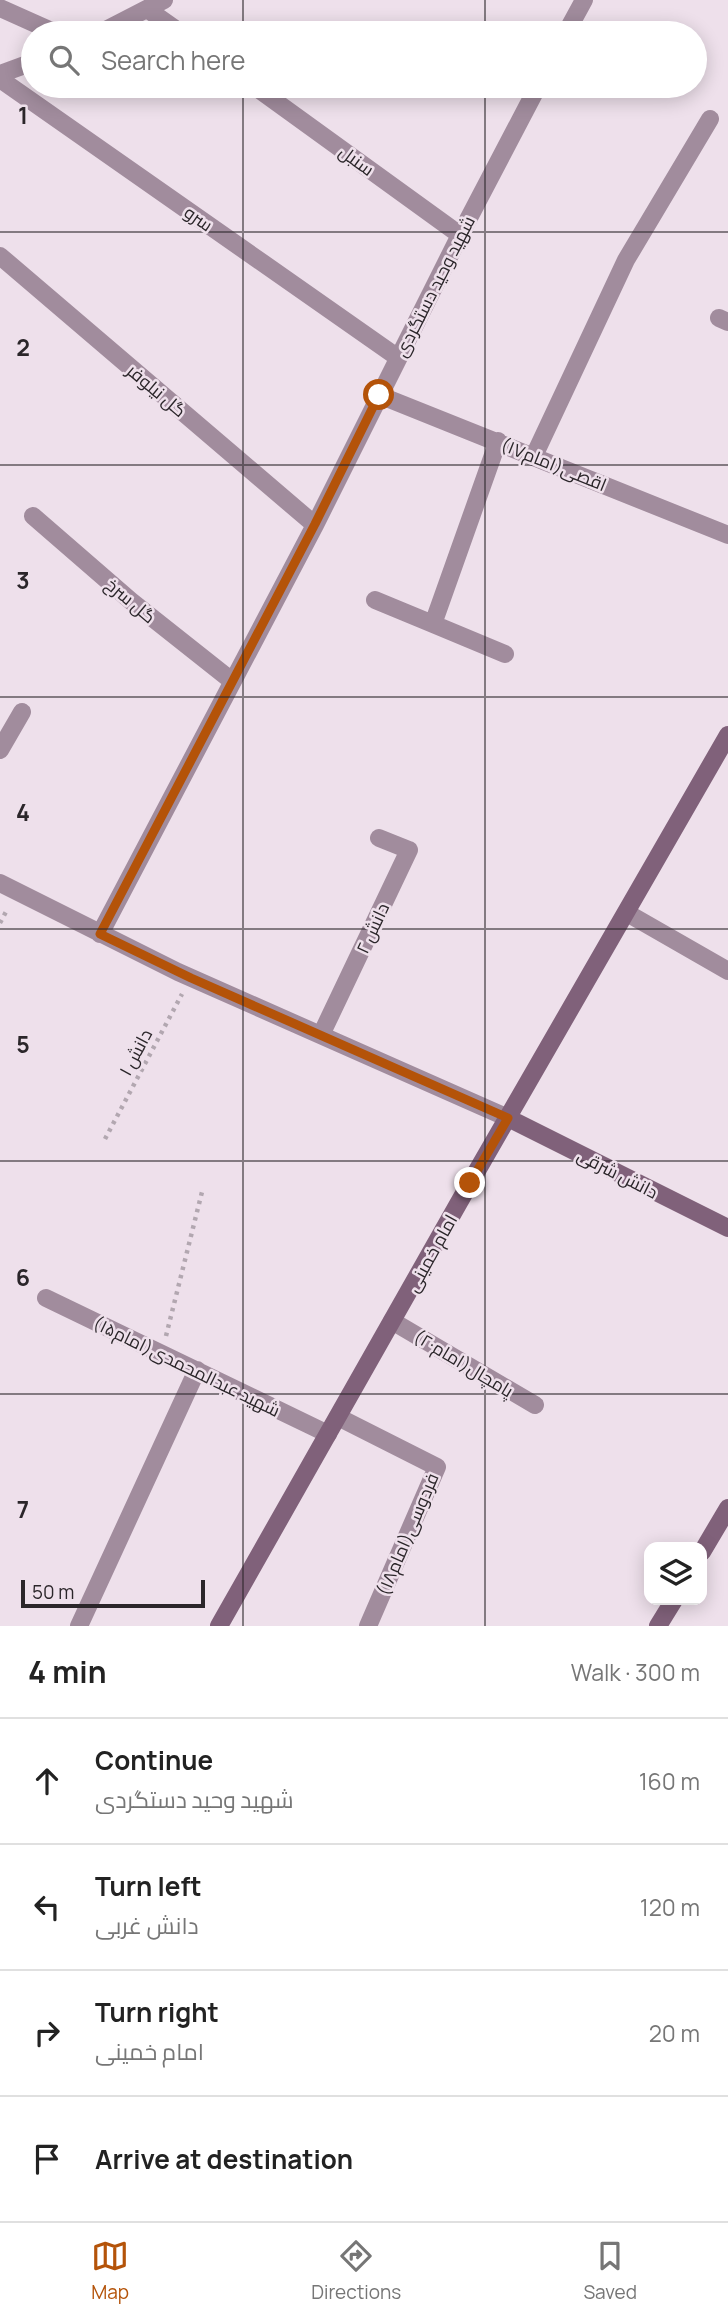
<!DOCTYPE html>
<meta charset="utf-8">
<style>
:root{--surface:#fff;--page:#f2f2f2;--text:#222;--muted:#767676;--line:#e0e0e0;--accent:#b45309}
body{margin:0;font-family:Manrope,Cairo,sans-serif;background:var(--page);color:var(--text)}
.controls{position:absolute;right:21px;bottom:21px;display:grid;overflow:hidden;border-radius:14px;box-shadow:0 4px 18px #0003}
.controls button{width:63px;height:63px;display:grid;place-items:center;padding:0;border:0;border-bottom:2px solid var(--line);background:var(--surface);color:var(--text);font:35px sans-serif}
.scale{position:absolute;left:21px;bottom:18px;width:184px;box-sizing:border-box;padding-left:7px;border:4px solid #2b262a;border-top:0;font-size:19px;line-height:24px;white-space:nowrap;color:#2b262a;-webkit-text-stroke:5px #eee0eb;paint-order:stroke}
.stop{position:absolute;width:21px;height:21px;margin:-16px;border:5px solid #b45309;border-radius:50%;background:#fff}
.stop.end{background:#b45309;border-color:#fff;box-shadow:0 2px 7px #0008}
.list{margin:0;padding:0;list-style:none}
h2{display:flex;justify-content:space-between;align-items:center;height:91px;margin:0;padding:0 28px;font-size:30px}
h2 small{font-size:23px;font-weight:400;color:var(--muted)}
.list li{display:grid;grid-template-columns:46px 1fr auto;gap:21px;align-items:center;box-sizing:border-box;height:126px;padding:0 28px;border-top:2px solid var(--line)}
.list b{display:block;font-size:26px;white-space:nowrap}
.list p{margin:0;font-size:23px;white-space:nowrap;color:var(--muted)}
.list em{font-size:23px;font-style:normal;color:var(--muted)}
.icon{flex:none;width:38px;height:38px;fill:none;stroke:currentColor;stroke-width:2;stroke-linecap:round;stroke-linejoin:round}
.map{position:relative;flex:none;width:728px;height:1626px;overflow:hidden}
.search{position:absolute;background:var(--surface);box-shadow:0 4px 18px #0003;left:21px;right:21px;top:21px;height:77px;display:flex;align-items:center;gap:18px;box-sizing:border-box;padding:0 24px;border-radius:38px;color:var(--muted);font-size:26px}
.sheet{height:595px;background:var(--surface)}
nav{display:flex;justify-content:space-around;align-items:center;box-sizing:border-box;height:98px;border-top:2px solid var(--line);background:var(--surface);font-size:19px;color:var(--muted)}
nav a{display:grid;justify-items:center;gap:4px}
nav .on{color:var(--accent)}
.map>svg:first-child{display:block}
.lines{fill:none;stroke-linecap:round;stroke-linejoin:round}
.path{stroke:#b2a7b0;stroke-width:4.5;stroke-dasharray:3.5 5;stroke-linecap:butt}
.street{stroke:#a18c9d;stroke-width:18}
.secondary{stroke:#80617a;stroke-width:18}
.route{stroke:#b45309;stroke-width:9}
.grid{fill:none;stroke:#2b262a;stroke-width:2;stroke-opacity:0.55}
.labels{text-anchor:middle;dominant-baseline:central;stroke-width:5;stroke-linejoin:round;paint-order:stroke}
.street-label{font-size:18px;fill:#2b262a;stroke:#eee0eb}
.grid-label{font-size:23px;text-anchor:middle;font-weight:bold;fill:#2b262a;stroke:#eee0eb;stroke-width:5;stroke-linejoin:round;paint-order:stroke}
</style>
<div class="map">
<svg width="728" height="1626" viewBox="0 0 728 1626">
<rect width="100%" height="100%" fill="#eee0eb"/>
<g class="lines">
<path class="path" d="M0 923 8 908
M105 1139 182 994
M166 1336 202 1192"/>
<path class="street" d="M0 8 56 33
M147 9 181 33
M100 33 164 0
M566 33 584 0
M0 74 33 62
M0 79 397 357
M254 86 460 235
M0 256 315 525
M719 318 728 322
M379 395 728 535
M498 441 433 624 505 654
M534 456 626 260 710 119
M33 516 131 601 232 681
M375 600 433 624
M0 750 22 712
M0 883 178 972 508 1118
M627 913 728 971
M100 934 315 525 460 235 538 86
M321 1035 409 850 379 838
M46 1298 328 1434
M392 1321 535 1405
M338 1417 437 1467 368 1626
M79 1626 197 1370"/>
<path class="secondary" d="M508 1118 728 1228
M702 1552 728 1508
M219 1626 470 1183 728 735
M658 1626 674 1600"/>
</g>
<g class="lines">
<path class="route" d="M379 395 315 524 100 934 191 978 508 1118 470 1183"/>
</g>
<path class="grid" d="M243 0V33M485 0V33M243 86V1626M485 86V1626M0 232H728M0 465H728M0 697H728M0 929H728M0 1161H728M0 1394H728"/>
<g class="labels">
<g class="street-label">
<text transform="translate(357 160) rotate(36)">سنبل</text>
<text transform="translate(199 218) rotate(35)">سرو</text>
<text transform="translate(434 286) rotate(-63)">شهید وحید دستگردی</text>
<text transform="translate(157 390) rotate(40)">گل نیلوفر</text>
<text transform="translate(554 464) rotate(22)">اقصی(امام۱۷)</text>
<text transform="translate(131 600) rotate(40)">گل سرخ</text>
<text transform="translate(372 928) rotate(-65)">دانش ۲</text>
<text transform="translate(135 1052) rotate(-62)">دانش ۱</text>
<text transform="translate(618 1173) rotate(27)">دانش شرقی</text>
<text transform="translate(431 1253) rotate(-61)">امام خمینی</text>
<text transform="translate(464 1363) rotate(31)">پامچال(امام۲۰)</text>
<text transform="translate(187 1366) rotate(26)">شهید عبدالمحمدی(امام۱۵)</text>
<text transform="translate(407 1534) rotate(-67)">فردوسی(امام۱۸)</text>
</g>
</g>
<g class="grid-label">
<text x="23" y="124">1</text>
<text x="23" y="356">2</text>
<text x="23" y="589">3</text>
<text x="23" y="821">4</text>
<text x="23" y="1053">5</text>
<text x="23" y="1286">6</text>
<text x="23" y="1518">7</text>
</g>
</svg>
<div class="controls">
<button><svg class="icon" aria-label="layers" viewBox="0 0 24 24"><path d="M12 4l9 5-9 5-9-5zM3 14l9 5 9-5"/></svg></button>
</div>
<div class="scale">50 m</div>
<div class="stop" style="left:379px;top:395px"></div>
<div class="stop end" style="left:470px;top:1183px"></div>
<div class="search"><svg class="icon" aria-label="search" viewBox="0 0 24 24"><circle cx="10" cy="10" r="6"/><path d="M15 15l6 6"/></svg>Search here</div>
</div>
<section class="sheet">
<h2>4 min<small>Walk · 300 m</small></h2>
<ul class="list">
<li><svg class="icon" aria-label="ahead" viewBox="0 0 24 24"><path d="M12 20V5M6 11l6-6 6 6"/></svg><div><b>Continue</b><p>شهید وحید دستگردی</p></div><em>160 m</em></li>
<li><svg class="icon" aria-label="left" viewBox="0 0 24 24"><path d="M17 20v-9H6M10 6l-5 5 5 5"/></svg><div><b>Turn left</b><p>دانش غربی</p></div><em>120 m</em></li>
<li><svg class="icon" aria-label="right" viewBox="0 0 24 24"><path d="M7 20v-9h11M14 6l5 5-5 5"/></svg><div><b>Turn right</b><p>امام خمینی</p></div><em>20 m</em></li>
<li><svg class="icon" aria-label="arrive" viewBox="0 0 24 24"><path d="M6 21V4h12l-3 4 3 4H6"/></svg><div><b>Arrive at destination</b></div></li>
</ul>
</section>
<nav>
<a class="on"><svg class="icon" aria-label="map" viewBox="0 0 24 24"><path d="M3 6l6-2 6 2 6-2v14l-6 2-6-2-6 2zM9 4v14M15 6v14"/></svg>Map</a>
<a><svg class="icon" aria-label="directions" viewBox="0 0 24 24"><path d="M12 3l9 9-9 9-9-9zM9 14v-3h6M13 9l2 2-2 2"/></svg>Directions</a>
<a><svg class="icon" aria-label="saved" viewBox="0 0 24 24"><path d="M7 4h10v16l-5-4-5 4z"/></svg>Saved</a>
</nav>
